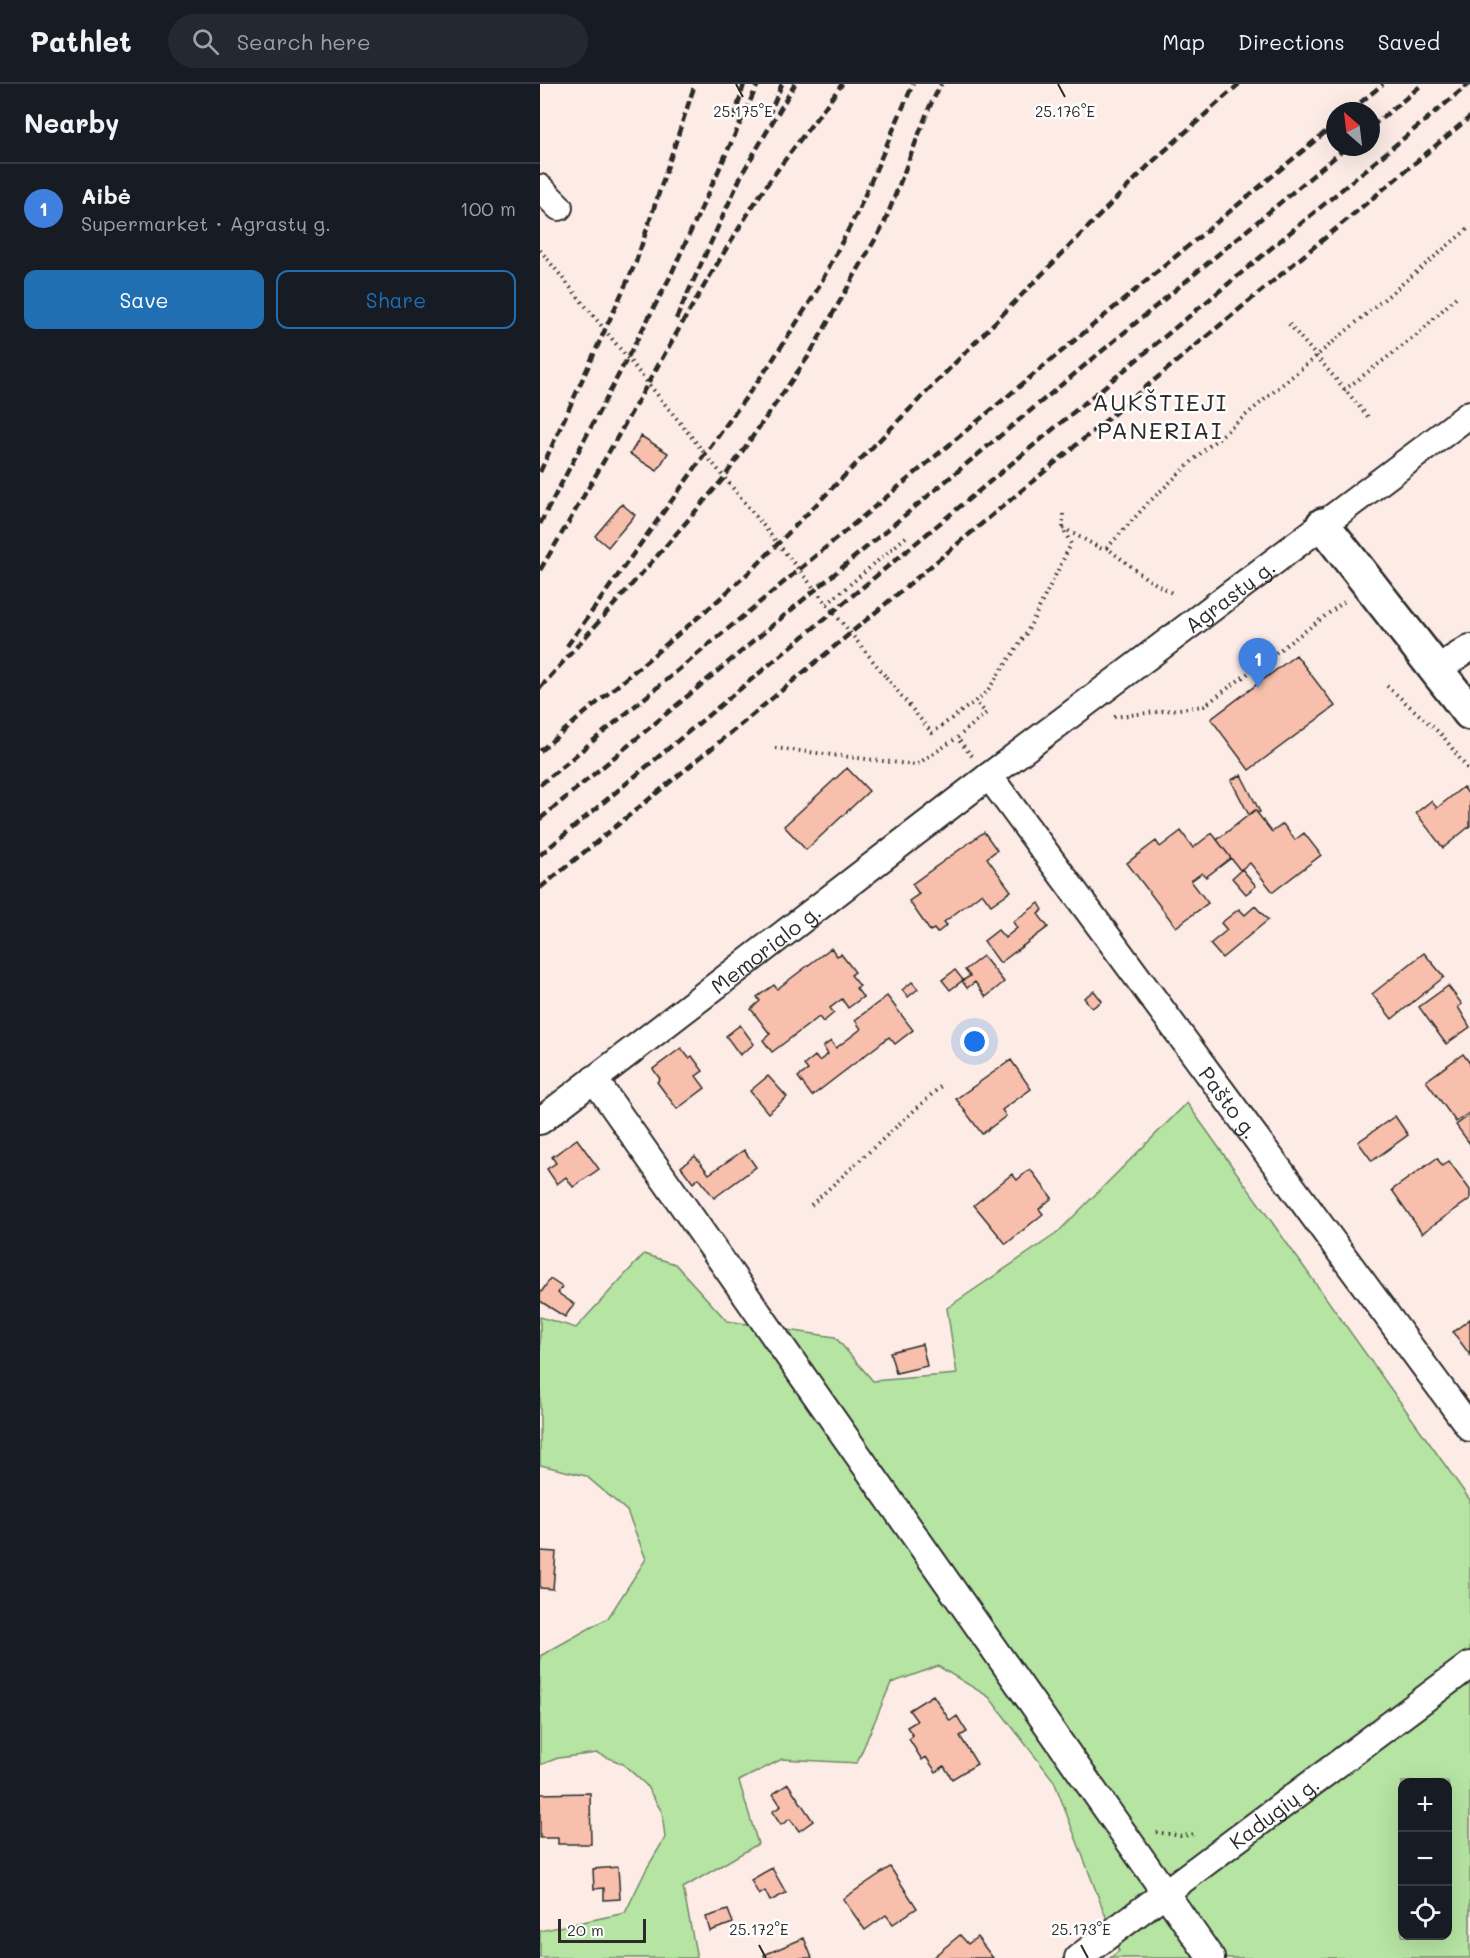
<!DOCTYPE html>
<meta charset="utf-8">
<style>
:root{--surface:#171b24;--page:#242831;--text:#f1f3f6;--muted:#9ea1a6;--line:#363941;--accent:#1f6fb2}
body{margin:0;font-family:Mali,sans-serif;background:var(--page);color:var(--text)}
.controls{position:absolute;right:18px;bottom:18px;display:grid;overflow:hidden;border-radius:12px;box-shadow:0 6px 24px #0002}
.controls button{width:54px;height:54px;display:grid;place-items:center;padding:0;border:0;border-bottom:2px solid var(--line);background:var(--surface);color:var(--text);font:30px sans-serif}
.compass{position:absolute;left:786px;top:18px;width:54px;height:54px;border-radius:50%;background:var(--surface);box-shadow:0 6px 24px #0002;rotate:332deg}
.scale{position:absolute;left:18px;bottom:15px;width:88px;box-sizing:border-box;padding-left:6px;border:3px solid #2b2b2b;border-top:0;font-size:16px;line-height:21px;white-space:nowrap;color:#2b2b2b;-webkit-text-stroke:4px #fff;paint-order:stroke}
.you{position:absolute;left:435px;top:958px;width:21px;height:21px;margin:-15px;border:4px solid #fff;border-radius:50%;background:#1a73e8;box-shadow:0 0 0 9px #1a73e833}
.badge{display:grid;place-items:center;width:39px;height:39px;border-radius:50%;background:var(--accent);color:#fff;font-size:20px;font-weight:700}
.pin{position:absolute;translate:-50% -50px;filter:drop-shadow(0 2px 3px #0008)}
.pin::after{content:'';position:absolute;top:32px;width:21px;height:18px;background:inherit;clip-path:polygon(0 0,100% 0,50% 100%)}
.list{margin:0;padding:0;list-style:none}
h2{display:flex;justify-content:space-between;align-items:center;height:78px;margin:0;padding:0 24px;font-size:26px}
h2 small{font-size:20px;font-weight:400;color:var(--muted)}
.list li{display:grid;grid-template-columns:39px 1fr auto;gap:18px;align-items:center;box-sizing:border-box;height:90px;padding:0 24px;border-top:2px solid var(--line)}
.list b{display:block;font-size:22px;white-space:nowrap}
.list p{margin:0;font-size:20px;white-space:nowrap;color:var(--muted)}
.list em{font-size:20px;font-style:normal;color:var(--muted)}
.actions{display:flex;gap:12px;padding:18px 24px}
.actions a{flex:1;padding:14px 0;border:2px solid var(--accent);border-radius:12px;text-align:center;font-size:21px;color:var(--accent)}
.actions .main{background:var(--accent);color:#fff}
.icon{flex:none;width:33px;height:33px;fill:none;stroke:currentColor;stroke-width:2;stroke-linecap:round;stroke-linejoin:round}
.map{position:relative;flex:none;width:930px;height:1874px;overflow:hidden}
header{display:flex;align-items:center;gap:36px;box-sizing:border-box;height:84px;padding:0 30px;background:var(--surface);border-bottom:2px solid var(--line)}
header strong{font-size:28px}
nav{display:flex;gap:33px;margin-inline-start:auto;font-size:21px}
.search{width:420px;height:54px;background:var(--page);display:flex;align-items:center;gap:15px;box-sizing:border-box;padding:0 21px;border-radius:33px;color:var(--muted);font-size:22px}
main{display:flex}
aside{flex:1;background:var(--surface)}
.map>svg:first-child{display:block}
.green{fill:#b6e4a3;stroke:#708867;stroke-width:1.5;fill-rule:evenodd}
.building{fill:#f8c0ac;stroke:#2b2b2b;stroke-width:1.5}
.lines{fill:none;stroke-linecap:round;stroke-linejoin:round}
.minor-casing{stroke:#2b2b2b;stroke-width:30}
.secondary-casing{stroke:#2b2b2b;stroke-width:38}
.path{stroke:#2b2b2b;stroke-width:4;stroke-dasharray:1.5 4.5;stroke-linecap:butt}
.minor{stroke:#fff;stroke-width:26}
.secondary{stroke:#fff;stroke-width:33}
.rail{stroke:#2b2b2b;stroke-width:4.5;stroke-dasharray:9 4.5;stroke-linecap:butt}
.path-bridge{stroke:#2b2b2b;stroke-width:4;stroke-dasharray:1.5 4.5;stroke-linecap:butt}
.ticks{fill:none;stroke:#2b2b2b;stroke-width:2}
.labels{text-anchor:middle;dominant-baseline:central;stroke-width:5;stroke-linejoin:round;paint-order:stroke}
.street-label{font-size:21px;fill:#2b2b2b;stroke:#fff}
.quarter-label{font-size:24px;letter-spacing:1.5px;fill:#2b2b2b;stroke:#fff}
.ticks-label{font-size:15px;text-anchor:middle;fill:#2b2b2b;stroke:#fff;stroke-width:5;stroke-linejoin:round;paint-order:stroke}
</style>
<header>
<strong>Pathlet</strong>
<div class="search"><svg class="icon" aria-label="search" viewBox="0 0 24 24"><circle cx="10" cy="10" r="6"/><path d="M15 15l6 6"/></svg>Search here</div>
<nav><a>Map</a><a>Directions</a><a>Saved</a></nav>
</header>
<main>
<aside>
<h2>Nearby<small></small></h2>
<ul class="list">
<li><span class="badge" style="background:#3f7fe0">1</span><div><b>Aibė</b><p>Supermarket · Agrastų g.</p></div><em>100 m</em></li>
</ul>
<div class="actions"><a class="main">Save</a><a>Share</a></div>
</aside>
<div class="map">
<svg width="930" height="1874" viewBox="0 0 930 1874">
<rect width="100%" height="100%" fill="#fdece6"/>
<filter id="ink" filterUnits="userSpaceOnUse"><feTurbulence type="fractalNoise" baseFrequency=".0167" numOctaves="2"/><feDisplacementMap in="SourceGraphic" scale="12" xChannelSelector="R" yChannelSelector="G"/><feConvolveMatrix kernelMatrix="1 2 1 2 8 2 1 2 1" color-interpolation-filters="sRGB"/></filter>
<g filter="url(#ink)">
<path class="green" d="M647 1019 930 1416V1874H570L579 1867 514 1697 449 1613 398 1582 351 1599 317 1679 242 1675 199 1697 218 1760 143 1804 157 1874H0V1847L85 1829 107 1784 125 1754 122 1728 106 1701 83 1680 57 1669 18 1674 0 1681V1572L68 1534 106 1475 87 1427 46 1392 0 1381V1233L36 1244 104 1170 135 1180 187 1237 295 1253 333 1297 417 1290 407 1224 516 1150ZM862 1698H908V1852H862Z"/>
<path class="building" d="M101 352 128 369 117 387 90 370Z
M82 420 95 431 68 463 55 452Z
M756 571 795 622 709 686 671 635Z
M307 684 329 707 266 766 244 742Z
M701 691 720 728 718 729 715 726 709 731 691 696Z
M923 703 930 712V742L903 764 876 729 891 717 897 724Z
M715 726 732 748 743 740 755 756 764 749 781 771 733 808 710 779 700 786 677 756Z
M641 747 653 764 672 749 691 774 666 793 662 789 651 797 668 819 636 843 587 779 616 757 620 763Z
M444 748 457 766 447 774 471 807 451 821 442 809 404 838 407 841 397 849 394 845 390 847 369 817 379 810 372 800Z
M702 785 716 802 706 810 692 794Z
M499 819 503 826 498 830 508 843 460 879 444 857 458 846 465 854 477 844 473 838Z
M715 822 728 836 682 874 670 860 687 846 681 839 699 825 705 831Z
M291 864 297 872 301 870 315 888 311 891 320 902 316 904 323 913 308 924 302 915 290 924 294 929 283 938 279 933 232 968 223 956 230 950 211 925 220 917 217 913 234 901 237 905Z
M884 869 904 893 852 935 832 910Z
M443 872 464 898 446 913 435 898 427 904 422 897 430 892 425 886Z
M415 886 423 896 410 906 402 896Z
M372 898 378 905 368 913 362 906Z
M908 902 922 920 918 923 930 943 906 960 879 923Z
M554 907 562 917 552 924 544 914Z
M347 912 373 946 355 960 349 953 272 1012 258 993 268 986 264 981 275 972 279 977 288 970 283 963 291 957 296 964 321 945 315 936Z
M200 941 214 960 200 971 186 952Z
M141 964 149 974 152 972 163 987 156 992 165 1004 137 1025 117 998 120 995 113 985Z
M923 970 929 978 930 977V1028L916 1038 886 997Z
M471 976 491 1005 462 1026 466 1032 442 1050 416 1015Z
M228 992 247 1013 228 1029 210 1007Z
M930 1031V1060L916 1041Z
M855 1032 868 1051 832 1077 818 1058Z
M37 1055 59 1085 33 1103 26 1093 17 1100 7 1085 16 1079 12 1073Z
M204 1066 216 1083 174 1114 159 1094 153 1099 141 1083 155 1072 169 1090Z
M897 1074 902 1082 909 1077 930 1106V1115L882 1149 852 1106Z
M490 1085 512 1114 499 1125 503 1130 466 1160 434 1121 472 1090 477 1096Z
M10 1195 22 1203 18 1209 34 1220 25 1233 0 1217V1210Z
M930 1235V1271L913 1248Z
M382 1260 387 1282 356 1289 350 1268Z
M0 1467 16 1468 13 1505 0 1504Z
M393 1611 410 1637 417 1632 427 1648 420 1652 437 1680 412 1695 404 1682 396 1688 386 1673 382 1676 369 1655 373 1652 367 1643 377 1637 369 1626Z
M248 1700 273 1737 259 1747 250 1735 241 1741 232 1728 241 1722 233 1710Z
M50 1709 51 1760H18V1754H0V1710Z
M78 1783 80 1815 64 1816V1804L54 1805 53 1785Z
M350 1783 377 1824 353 1840 346 1831 325 1846 303 1815Z
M232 1784 246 1809 230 1817 225 1807 219 1811 211 1796Z
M188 1826 193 1839 170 1847 166 1833Z
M420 1851 428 1860 437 1853 453 1874H392Z
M264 1854 272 1874H225L224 1871Z"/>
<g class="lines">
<defs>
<g id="minor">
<path d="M0 104 19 123"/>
<path d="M897 585 930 564"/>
<path id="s1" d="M449 692 930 1344"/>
<path d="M54 995 671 1874"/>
<path id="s2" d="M0 1037 449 692 930 330"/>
<path id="s3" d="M538 1874 930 1581"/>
</g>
<path id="secondary" d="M783 441 930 629"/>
</defs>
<use href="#minor" class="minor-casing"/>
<use href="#secondary" class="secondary-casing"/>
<path class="path" d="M749 240 829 334
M804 306 877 251 917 212
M523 444 562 465 567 464 606 494 632 509
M567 464 609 418 662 368 930 143
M287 520 367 452
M346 593 392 649 446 609 486 550 531 460 523 444V428
M847 602 902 651 930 688
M574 633 664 622 804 518
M235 664 376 681 417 654
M432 672 417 654 446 629 435 617
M271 1121 402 1001
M616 1748 641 1752 656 1750"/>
<use href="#minor" class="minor"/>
<use href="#secondary" class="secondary"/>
<path class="rail" d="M810 27 843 0
M228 33 242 0
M194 35 204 0
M831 43 883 0
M136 235 203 88 255 0
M0 388 96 178 155 0
M0 440 129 195 218 0
M0 486C74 364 139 238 216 117 242 77 274 39 302 0
M27 562 230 280 275 210 318 127 373 0
M0 604 125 463 183 395 268 273 344 140 389 24 401 0
M0 667 175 519 217 481 611 79 699 0
M0 701 795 40
M0 735 807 63
M0 771 929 0
M0 804 199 642 930 33"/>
<path class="path-bridge" d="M0 166 346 593"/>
</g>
</g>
<path class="ticks" d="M196 0 203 13M518 0 525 13M219 1861 226 1874M541 1861 548 1874"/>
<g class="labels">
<g class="street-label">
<text stroke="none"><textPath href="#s2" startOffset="867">Agrastų g.</textPath></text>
<text stroke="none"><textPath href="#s2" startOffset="284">Memorialo g.</textPath></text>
<text stroke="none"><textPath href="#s1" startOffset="405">Pašto g.</textPath></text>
<text stroke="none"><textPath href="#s3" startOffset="244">Kadugių g.</textPath></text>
</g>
<g class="quarter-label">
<text x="620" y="317">AUKŠTIEJI<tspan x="620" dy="28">PANERIAI</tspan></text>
</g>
</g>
<g class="ticks-label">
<text x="203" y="33">25.175°E</text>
<text x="525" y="33">25.176°E</text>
<text x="219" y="1851">25.172°E</text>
<text x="541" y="1851">25.173°E</text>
</g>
</svg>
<div class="controls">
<button>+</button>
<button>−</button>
<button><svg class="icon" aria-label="locate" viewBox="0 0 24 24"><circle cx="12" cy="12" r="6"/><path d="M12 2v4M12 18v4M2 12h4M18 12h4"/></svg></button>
</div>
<svg class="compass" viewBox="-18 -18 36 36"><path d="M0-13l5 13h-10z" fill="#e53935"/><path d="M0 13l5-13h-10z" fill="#9ea1a6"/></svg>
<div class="scale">20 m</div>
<div class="you"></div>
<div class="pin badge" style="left:718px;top:604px;background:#3f7fe0">1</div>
</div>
</main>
